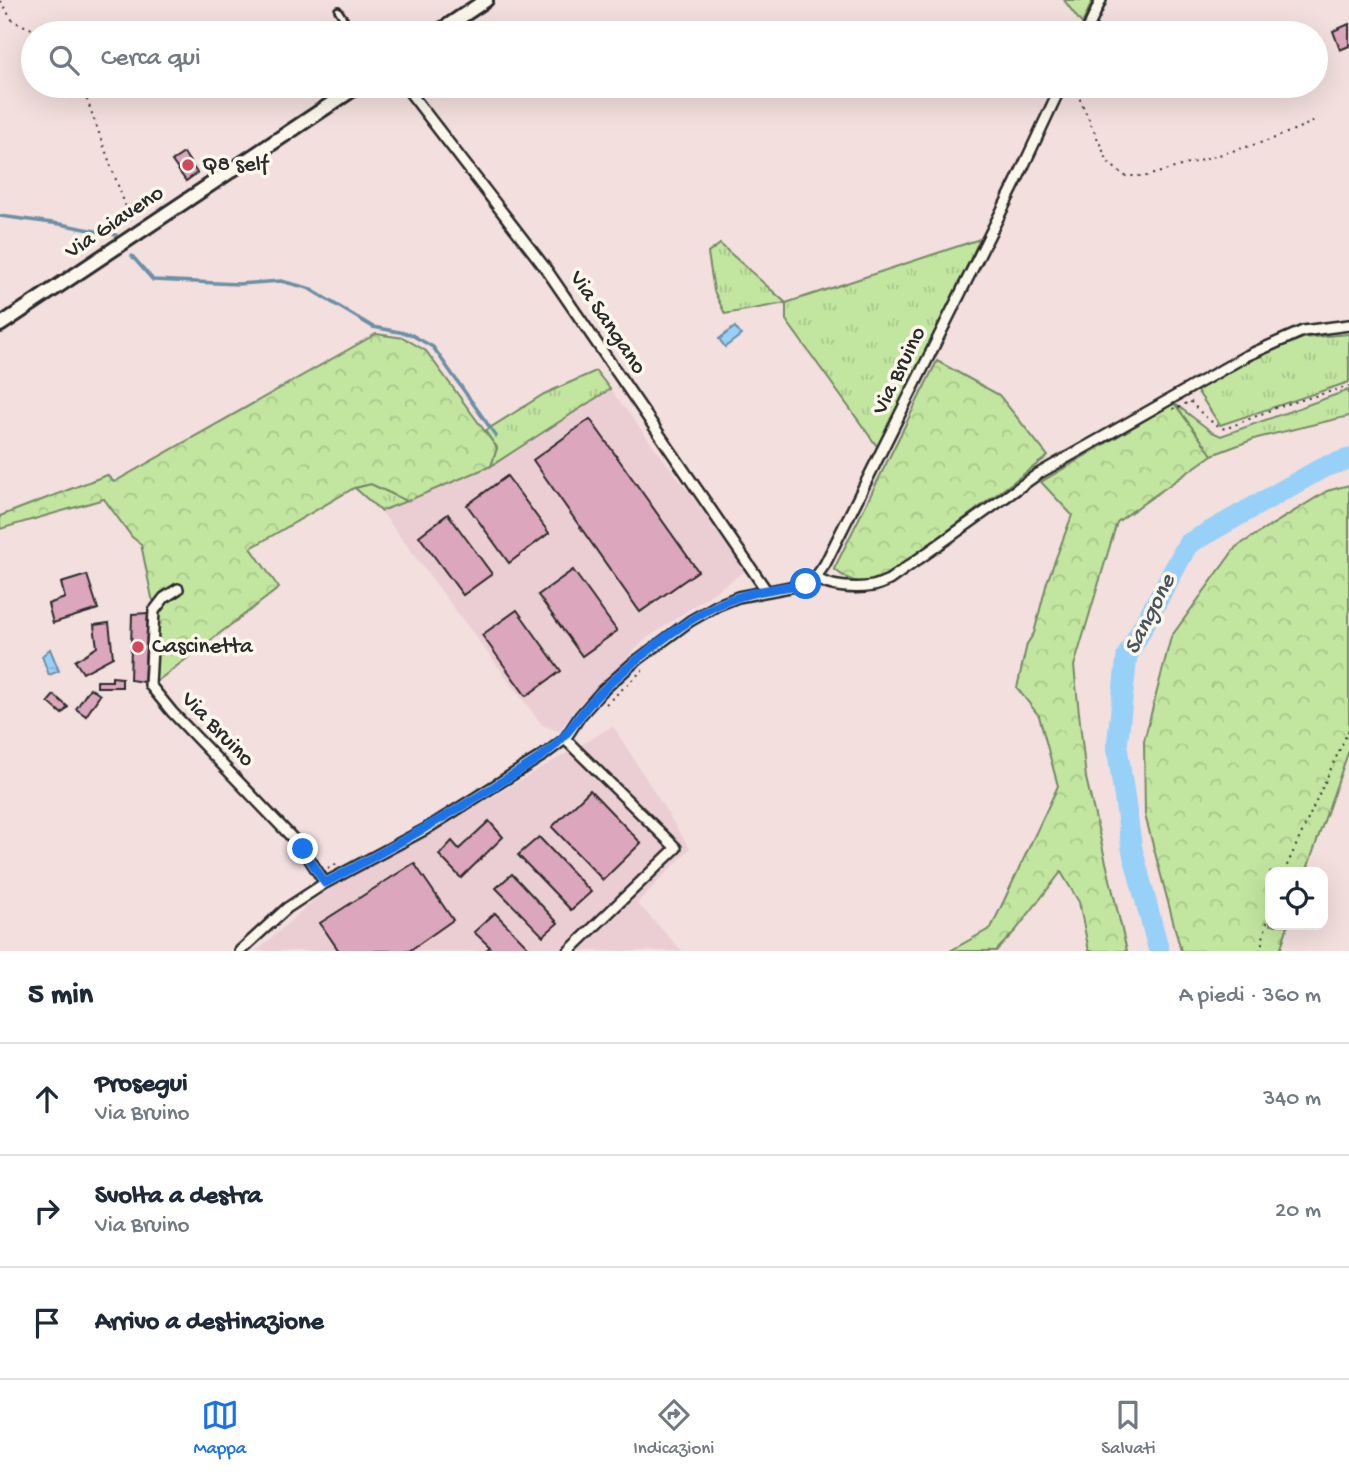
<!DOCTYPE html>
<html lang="it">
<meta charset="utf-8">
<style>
:root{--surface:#fff;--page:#f6f6f7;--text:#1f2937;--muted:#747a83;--line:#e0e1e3;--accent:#1a73e8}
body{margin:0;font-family:"Gochi Hand",sans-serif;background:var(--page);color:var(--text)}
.controls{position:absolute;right:21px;bottom:21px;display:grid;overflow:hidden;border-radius:14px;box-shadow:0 7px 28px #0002}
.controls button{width:63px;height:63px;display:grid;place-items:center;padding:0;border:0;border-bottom:2px solid var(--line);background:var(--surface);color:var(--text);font:35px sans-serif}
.stop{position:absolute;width:21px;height:21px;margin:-16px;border:5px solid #1a73e8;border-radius:50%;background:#fff}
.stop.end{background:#1a73e8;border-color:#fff;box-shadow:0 2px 7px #0008}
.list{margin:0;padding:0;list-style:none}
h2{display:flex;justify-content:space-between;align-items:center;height:91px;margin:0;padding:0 28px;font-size:30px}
h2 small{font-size:23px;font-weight:400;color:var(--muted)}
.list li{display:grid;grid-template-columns:46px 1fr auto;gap:21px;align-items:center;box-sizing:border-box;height:112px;padding:0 28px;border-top:2px solid var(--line)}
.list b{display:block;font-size:26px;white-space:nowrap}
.list p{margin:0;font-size:23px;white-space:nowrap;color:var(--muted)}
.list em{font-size:23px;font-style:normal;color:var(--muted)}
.icon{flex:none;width:38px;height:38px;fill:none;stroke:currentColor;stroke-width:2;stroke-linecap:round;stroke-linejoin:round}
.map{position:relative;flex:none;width:1349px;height:951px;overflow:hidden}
.search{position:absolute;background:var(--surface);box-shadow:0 7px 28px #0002;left:21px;right:21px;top:21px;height:77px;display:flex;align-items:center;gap:18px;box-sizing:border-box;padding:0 24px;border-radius:38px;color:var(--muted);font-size:26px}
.sheet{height:427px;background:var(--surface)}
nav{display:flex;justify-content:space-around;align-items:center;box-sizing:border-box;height:98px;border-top:2px solid var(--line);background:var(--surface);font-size:19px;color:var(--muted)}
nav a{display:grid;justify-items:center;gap:4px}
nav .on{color:var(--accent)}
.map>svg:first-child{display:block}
.built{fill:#ebced4}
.grass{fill:url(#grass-tufts);stroke:#768866;stroke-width:2}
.forest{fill:url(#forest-crowns);stroke:#768866;stroke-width:2}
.water{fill:url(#water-ripples);stroke:#6c8fa6;stroke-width:2}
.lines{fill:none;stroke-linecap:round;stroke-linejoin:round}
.stream{stroke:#6c8fa6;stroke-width:3.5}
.river{stroke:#98d1f8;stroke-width:21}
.building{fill:#dca6bd;stroke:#2b2b2b;stroke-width:2}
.lane-casing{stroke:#2b2b2b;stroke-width:10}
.street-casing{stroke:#2b2b2b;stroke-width:14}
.secondary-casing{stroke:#2b2b2b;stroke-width:18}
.path{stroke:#2b2b2b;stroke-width:2;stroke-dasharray:2 5;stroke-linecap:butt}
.lane{stroke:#fbf7ec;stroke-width:4.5}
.street{stroke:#fbf7ec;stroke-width:9}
.secondary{stroke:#fbf7ec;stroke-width:12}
.route{stroke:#1a73e8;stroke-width:9}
.poi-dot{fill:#d1495b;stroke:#fbf7ec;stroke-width:2.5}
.labels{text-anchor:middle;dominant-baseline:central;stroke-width:7;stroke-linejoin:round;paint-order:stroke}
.poi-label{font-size:23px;fill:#2b2b2b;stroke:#fbf7ec;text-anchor:start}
.street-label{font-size:23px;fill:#2b2b2b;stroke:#fbf7ec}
.water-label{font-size:24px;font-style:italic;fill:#46545e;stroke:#fbf7ec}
</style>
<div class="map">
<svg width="1349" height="951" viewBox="0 0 1349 951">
<defs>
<pattern id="grass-tufts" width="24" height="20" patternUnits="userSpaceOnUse" patternTransform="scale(1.75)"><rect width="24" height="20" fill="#c2e6a0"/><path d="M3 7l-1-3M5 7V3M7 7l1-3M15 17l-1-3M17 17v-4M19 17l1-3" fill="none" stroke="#a7c58a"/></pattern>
<pattern id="forest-crowns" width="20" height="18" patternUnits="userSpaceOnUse" patternTransform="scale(1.75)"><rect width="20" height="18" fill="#c2e6a0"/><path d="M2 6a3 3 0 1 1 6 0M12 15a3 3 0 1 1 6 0" fill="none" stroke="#a7c58a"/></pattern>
<pattern id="water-ripples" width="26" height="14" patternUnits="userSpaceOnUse" patternTransform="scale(1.75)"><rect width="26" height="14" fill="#98d1f8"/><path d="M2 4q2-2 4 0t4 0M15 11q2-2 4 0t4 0" fill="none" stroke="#83b4d5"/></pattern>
</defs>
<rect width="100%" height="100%" fill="#f2dfde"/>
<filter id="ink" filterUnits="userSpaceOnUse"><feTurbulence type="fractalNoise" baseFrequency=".0143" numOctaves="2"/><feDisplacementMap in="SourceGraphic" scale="14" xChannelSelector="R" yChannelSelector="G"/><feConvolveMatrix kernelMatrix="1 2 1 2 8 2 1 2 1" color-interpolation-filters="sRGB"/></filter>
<g filter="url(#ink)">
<path class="built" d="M610 389 748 569 646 639 579 705 559 731 542 725 381 511 491 466Z
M613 726 690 849 637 903 682 951H257L314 900 337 884 413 843Z"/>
<path class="grass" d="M1064 0H1093L1082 24Z
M980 239 879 449 786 320V303L725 314 714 291 708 253 720 244 786 303Z
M1349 334V382L1220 425 1196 389 1257 356 1303 338Z
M596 371 610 389 491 466 497 448 485 431 544 394Z
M1349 390V416L1257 438 1212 455 1174 403 1212 432 1221 436Z
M371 484 407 501 381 511 355 488Z"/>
<path class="forest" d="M376 334 404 338 426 351 497 448 491 466 407 501 371 484 354 488 251 548 279 588 156 682 153 676 159 610 152 598 141 544 132 537 104 499 0 529V516L107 475 114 482Z
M937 361 999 395 1048 456 887 576C864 585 853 585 834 569Z
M1174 403 1212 455 1117 522 1074 666 1086 778 1127 951H1089L1079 902 1061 872 1016 930 996 951H950L991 928 1058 786 1039 716 1017 688 1027 644 1034 633 1047 582 1072 515 1041 482Z
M1349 485V750L1306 872H1270V925H1288L1280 951H1181L1145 815 1144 741 1171 637 1236 547 1327 491Z"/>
<path class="water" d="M735 327 741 335 725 347 719 339Z
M50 649 59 671 49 675 42 656Z"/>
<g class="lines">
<path class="stream" d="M0 216 60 224 116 235
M132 256 153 280 238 284 281 281 308 288 373 327 410 334 433 347 496 436"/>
<path class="river" d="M1159 951 1132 849 1117 746 1127 656 1188 544 1324 467 1349 459"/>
</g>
<path class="building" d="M1349 24V46L1340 50 1333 31Z
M184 153 197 173 186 181 172 161Z
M590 419 698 571 640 612 533 460Z
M507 476 549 533 509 563 467 505Z
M448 514 492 574 463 595 419 536Z
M573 570 617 631 582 656 538 595Z
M87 575 98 609 53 623 48 604 65 598 61 583Z
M517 610 561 671 526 696 482 635Z
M148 613 144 682 130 680 132 614Z
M109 623 113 657 83 673 75 661 97 647 94 625Z
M112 677 122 678V687H97V681H112Z
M90 688 100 695 86 716 76 709Z
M54 695 68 707 62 714 48 702Z
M590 790 641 843 603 880 552 827Z
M489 821 503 837 461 878 439 855 452 841 459 849Z
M539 837 591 892 571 910 518 855Z
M414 863 453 920 409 951H339L320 923Z
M512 874 558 923 543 936 496 888Z
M495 913 531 950 530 951H485L490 947 474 932Z"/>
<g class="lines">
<defs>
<path id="lane" d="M338 10 353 33"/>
<path id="street" d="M1086 33 1101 0
M405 86 546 269 766 590
M816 577 825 564 1016 182 1061 86
M178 589 164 598 154 611 150 685 172 712 303 849 325 883
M565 739 676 848 569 951
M240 951 287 908 325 883 426 829 545 754 565 739 580 716 602 691 632 664 690 621 718 605 738 597 806 584 816 577C827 588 858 589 873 586 878 585 884 582 889 580L1038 474 1246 356 1303 331 1349 325"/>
<path id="secondary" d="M437 33 486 0
M0 325 358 86"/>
</defs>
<use href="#lane" class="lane-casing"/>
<use href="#street" class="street-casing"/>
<use href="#secondary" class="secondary-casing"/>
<path class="path" d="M0 1 13 21 41 33
M82 86 132 224
M1074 86 1108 162 1124 176H1147L1270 140 1315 121
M1173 408 1175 410 1190 401C1201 413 1210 423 1225 429L1278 407 1349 386
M606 704 643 670
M328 868 338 863
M1284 872 1349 729
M1260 951 1270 909"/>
<use href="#lane" class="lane"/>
<use href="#street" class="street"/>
<use href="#secondary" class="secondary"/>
</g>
</g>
<g class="lines" filter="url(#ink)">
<path class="route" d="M303 849 325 883C382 853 437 822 492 788 510 776 529 766 546 753 568 737 579 713 599 694 628 665 681 622 718 605 745 592 777 588 806 584"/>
</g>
<g class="poi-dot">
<circle cx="188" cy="165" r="7"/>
<circle cx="138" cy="647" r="7"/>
</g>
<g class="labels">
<g class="poi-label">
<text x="202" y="165">Q8 self</text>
<text x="152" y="647">Cascinetta</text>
</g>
<g class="street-label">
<text transform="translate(115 223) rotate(-34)">Via Giaveno</text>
<text transform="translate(607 323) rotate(56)">Via Sangano</text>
<text transform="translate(900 371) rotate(-64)">Via Bruino</text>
<text transform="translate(217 730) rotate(46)">Via Bruino</text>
</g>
<g class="water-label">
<text transform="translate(1151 615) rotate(-63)">Sangone</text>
</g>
</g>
</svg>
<div class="controls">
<button><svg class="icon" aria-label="locate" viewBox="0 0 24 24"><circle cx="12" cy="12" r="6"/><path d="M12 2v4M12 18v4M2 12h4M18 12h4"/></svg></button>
</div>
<div class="stop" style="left:806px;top:584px"></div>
<div class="stop end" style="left:303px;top:849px"></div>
<div class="search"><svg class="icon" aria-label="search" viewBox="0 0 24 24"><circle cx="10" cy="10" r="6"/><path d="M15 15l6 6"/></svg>Cerca qui</div>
</div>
<section class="sheet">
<h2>5 min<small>A piedi · 360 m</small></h2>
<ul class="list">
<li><svg class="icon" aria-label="ahead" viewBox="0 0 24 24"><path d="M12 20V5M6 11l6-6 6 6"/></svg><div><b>Prosegui</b><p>Via Bruino</p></div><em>340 m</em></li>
<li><svg class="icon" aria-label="right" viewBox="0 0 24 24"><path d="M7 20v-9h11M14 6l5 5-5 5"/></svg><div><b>Svolta a destra</b><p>Via Bruino</p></div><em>20 m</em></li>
<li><svg class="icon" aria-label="arrive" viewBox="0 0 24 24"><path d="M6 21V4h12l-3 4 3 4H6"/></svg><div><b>Arrivo a destinazione</b></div></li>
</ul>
</section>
<nav>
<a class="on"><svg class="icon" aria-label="map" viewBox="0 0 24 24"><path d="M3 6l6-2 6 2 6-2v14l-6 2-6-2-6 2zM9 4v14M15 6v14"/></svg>Mappa</a>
<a><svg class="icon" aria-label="directions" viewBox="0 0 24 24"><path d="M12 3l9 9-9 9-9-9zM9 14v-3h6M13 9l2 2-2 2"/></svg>Indicazioni</a>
<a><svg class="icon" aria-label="saved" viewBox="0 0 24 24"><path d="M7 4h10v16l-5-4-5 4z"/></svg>Salvati</a>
</nav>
